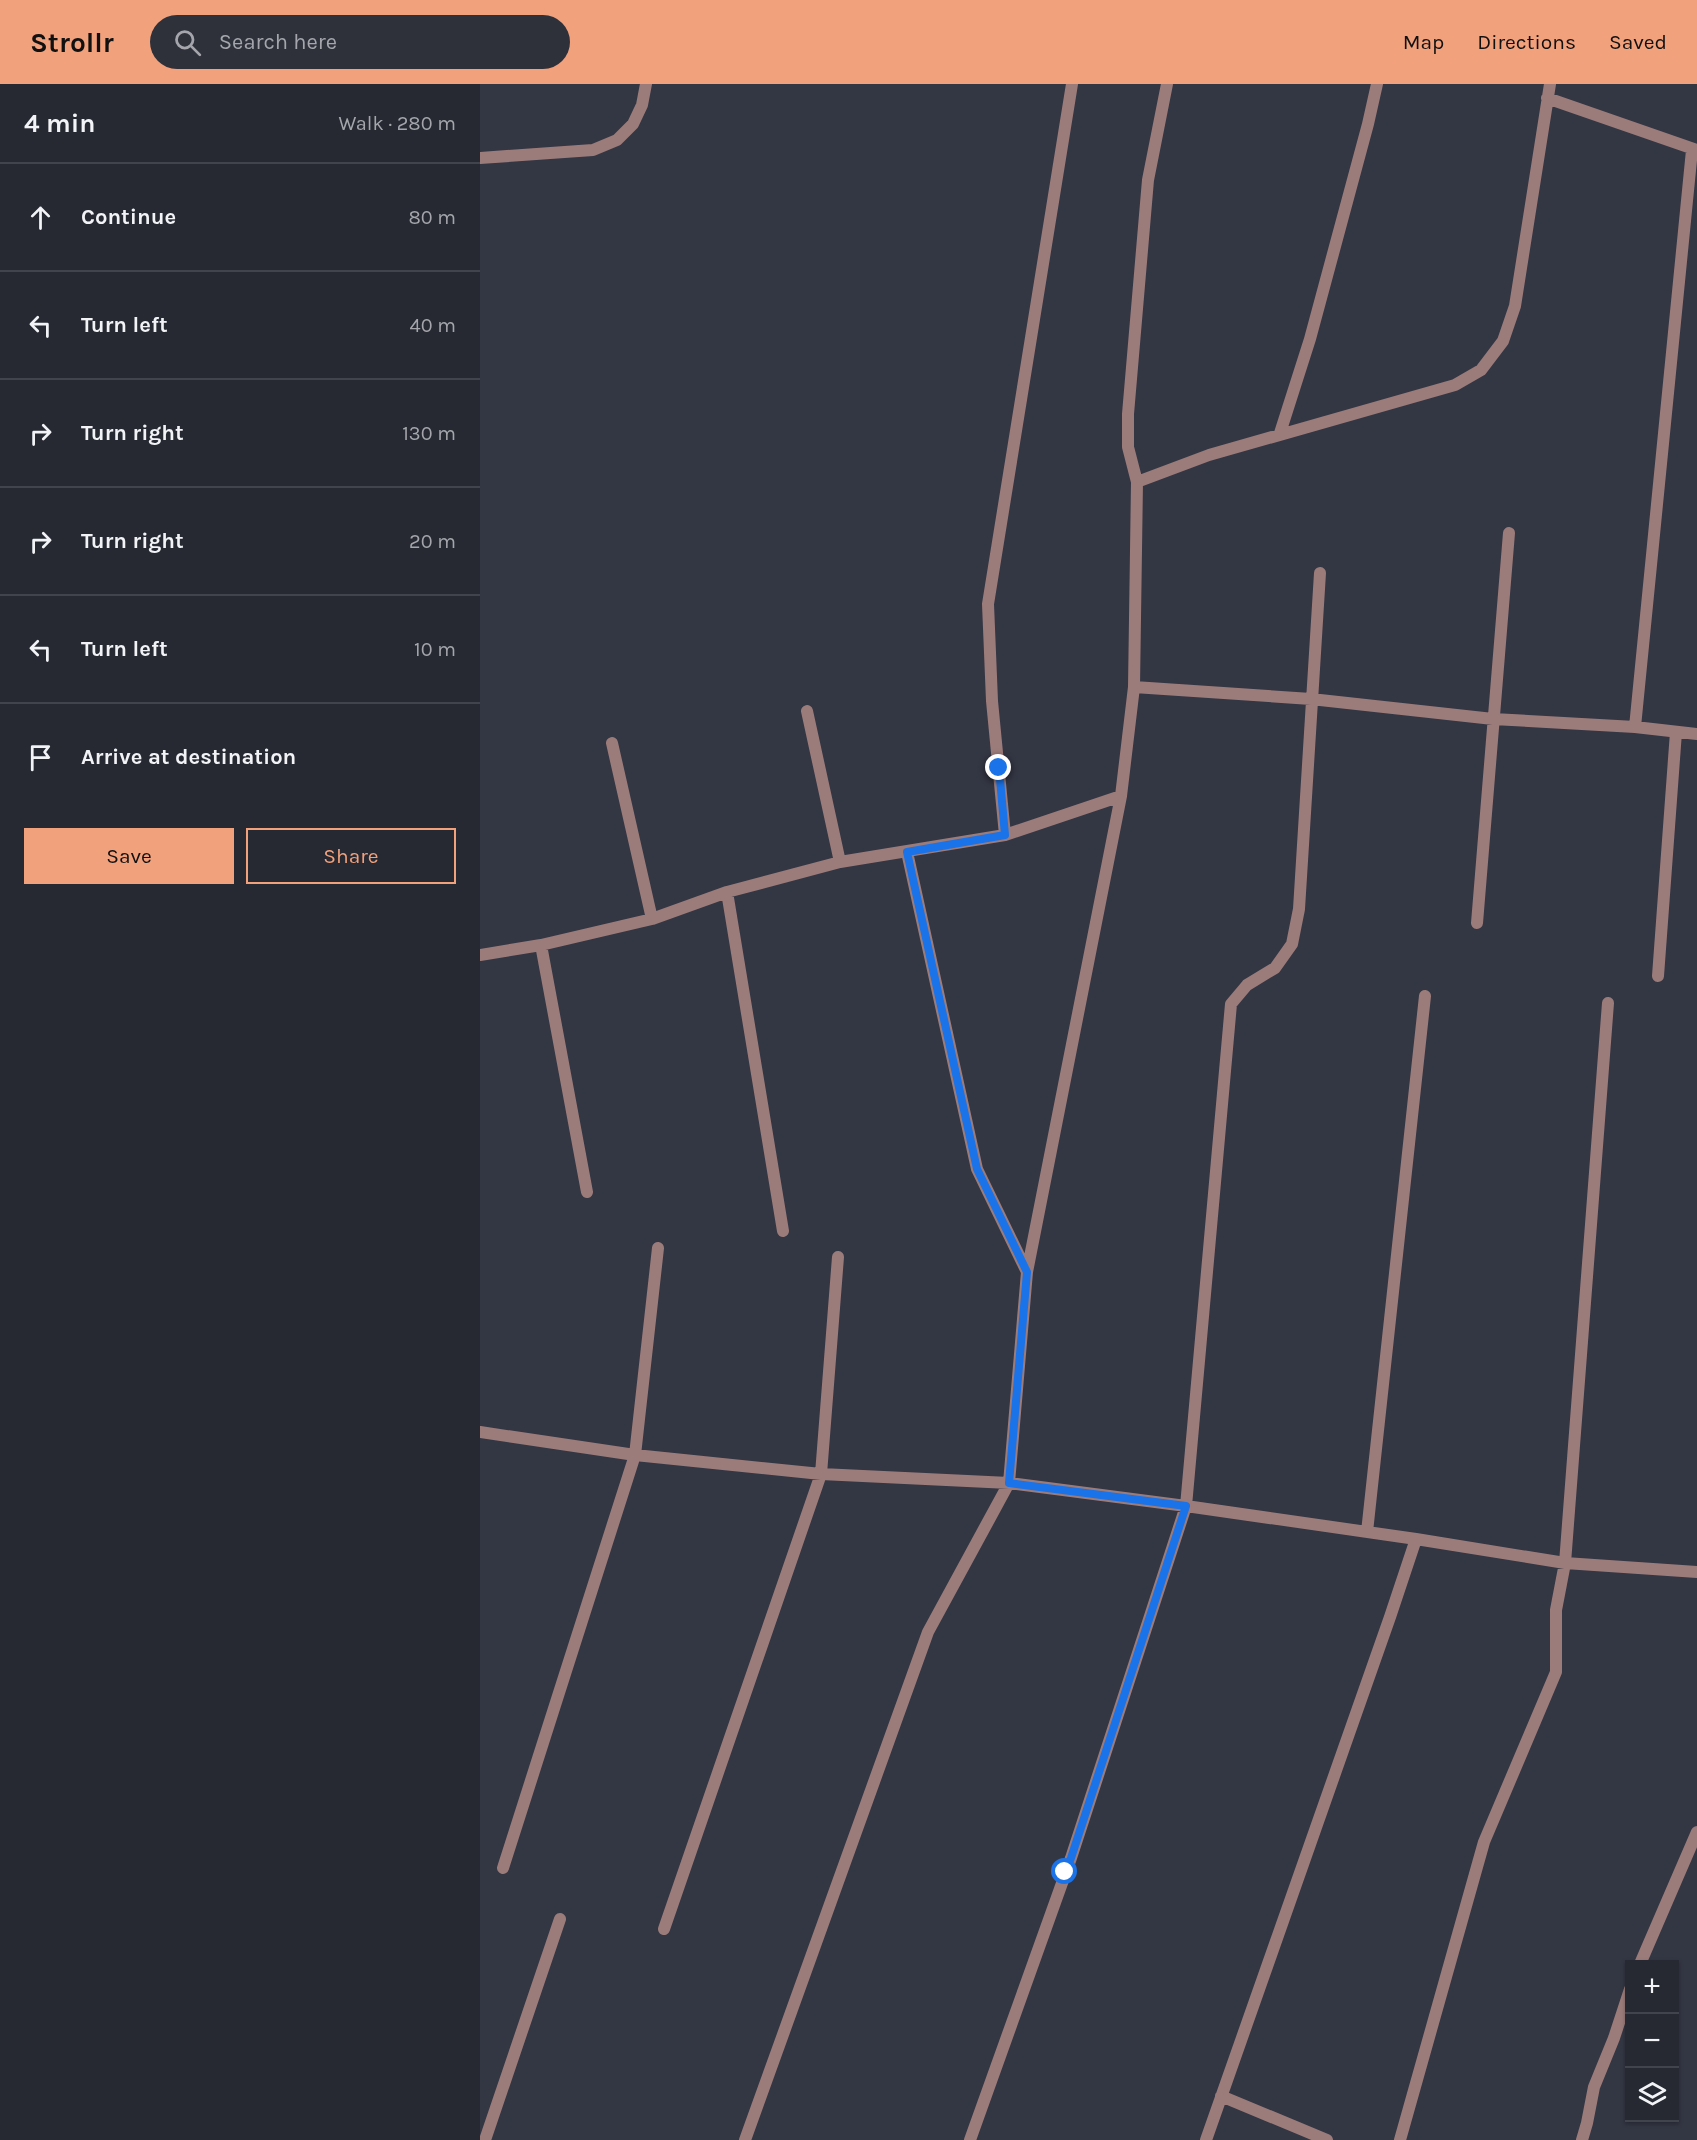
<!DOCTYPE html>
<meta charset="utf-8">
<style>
:root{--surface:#262832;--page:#2e303a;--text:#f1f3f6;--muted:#a4a6ac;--line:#42444d;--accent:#f1a17c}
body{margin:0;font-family:Karla,sans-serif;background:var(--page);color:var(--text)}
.controls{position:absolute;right:18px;bottom:18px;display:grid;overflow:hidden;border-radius:0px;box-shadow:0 2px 4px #0004}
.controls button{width:54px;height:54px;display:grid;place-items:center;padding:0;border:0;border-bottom:2px solid var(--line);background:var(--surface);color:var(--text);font:30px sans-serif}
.stop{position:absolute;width:18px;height:18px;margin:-14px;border:4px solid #1a73e8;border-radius:50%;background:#fff}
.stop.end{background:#1a73e8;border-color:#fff;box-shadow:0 2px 6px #0008}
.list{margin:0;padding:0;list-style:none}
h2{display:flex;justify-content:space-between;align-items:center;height:78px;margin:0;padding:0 24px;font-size:26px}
h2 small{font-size:20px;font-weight:400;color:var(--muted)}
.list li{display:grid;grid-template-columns:39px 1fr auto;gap:18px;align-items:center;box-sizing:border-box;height:108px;padding:0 24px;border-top:2px solid var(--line)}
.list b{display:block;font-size:22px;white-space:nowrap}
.list em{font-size:20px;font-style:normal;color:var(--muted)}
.actions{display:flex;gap:12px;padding:18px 24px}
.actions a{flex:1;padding:14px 0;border:2px solid var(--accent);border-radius:0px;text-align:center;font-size:21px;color:var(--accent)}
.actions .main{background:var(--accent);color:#111}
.icon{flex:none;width:33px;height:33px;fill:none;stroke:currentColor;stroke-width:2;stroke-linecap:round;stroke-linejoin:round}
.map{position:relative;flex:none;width:1217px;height:2056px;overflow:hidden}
header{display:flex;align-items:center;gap:36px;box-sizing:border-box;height:84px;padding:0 30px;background:var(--accent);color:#111}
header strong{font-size:28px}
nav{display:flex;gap:33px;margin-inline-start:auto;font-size:21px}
.search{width:420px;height:54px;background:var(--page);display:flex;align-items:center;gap:15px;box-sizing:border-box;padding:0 21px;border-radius:33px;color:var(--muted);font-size:22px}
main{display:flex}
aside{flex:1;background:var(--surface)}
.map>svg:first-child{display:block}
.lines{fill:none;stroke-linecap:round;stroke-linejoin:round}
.minor{stroke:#9b7c7a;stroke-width:12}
.route{stroke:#1a73e8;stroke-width:8}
</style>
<header>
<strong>Strollr</strong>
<div class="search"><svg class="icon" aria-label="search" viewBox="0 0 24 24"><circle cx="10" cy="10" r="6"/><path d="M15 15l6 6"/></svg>Search here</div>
<nav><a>Map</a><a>Directions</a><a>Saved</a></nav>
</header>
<main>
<aside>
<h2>4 min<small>Walk · 280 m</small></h2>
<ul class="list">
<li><svg class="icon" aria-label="ahead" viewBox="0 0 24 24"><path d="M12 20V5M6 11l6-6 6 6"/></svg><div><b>Continue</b></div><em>80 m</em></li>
<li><svg class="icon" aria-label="left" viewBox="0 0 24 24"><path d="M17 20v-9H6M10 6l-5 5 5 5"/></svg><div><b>Turn left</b></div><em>40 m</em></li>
<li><svg class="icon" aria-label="right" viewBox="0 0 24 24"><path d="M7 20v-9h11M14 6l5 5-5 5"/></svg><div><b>Turn right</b></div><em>130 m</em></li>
<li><svg class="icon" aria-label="right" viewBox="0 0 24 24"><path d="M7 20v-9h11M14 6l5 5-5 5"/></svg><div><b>Turn right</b></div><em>20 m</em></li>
<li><svg class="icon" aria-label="left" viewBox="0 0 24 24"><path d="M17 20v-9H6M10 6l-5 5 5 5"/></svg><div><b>Turn left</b></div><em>10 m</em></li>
<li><svg class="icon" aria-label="arrive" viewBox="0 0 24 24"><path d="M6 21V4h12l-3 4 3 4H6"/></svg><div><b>Arrive at destination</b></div></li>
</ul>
<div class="actions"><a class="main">Save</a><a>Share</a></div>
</aside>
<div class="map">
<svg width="1217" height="2056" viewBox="0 0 1217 2056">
<rect width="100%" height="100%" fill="#333643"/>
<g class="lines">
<path class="minor" d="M1067 14 1217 66
M0 74 113 66 137 56 153 40 162 21 166 0
M800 349 830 255 888 40 897 0
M657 398 648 363V330L668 96 687 0
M654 603 831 615 1013 635 1155 643 1217 650
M327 627 360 778
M1155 643 1212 66
M132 659 172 835
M525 751 512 617 508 520 592 0
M427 768 497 1085 547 1188
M247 808 303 1147
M997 839 1029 449
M61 861 107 1108
M0 871 61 861 172 835 247 808 360 778 525 751 641 712 654 603 657 398 729 371 975 301 1001 286 1023 257 1035 222 1070 0
M1178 892 1196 648
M0 1348 155 1371 341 1390 529 1399 706 1422 936 1455 910 1533 726 2056
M887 1448 945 912
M936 1455 1085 1479 1217 1488
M23 1784 155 1371 178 1164
M184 1845 341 1390 358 1173
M1160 1880 1217 1748
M741 2012 847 2056
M5 2056 80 1835
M265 2056 448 1548 529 1399 547 1188 641 712
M490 2056 591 1774 706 1422 751 920 767 901 795 884 812 860 819 825 840 489
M920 2056 1004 1758 1076 1588V1526L1085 1479 1128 919
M1102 2056 1107 2039 1114 2003 1134 1954 1150 1905"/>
</g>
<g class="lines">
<path class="route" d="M519 684 525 751 427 768 497 1085 547 1188 529 1399 706 1422 591 1774 585 1788"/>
</g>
</svg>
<div class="controls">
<button>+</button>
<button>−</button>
<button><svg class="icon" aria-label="layers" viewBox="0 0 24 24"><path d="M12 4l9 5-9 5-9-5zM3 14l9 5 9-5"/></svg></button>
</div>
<div class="stop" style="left:585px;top:1788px"></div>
<div class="stop end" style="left:519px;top:684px"></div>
</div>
</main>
